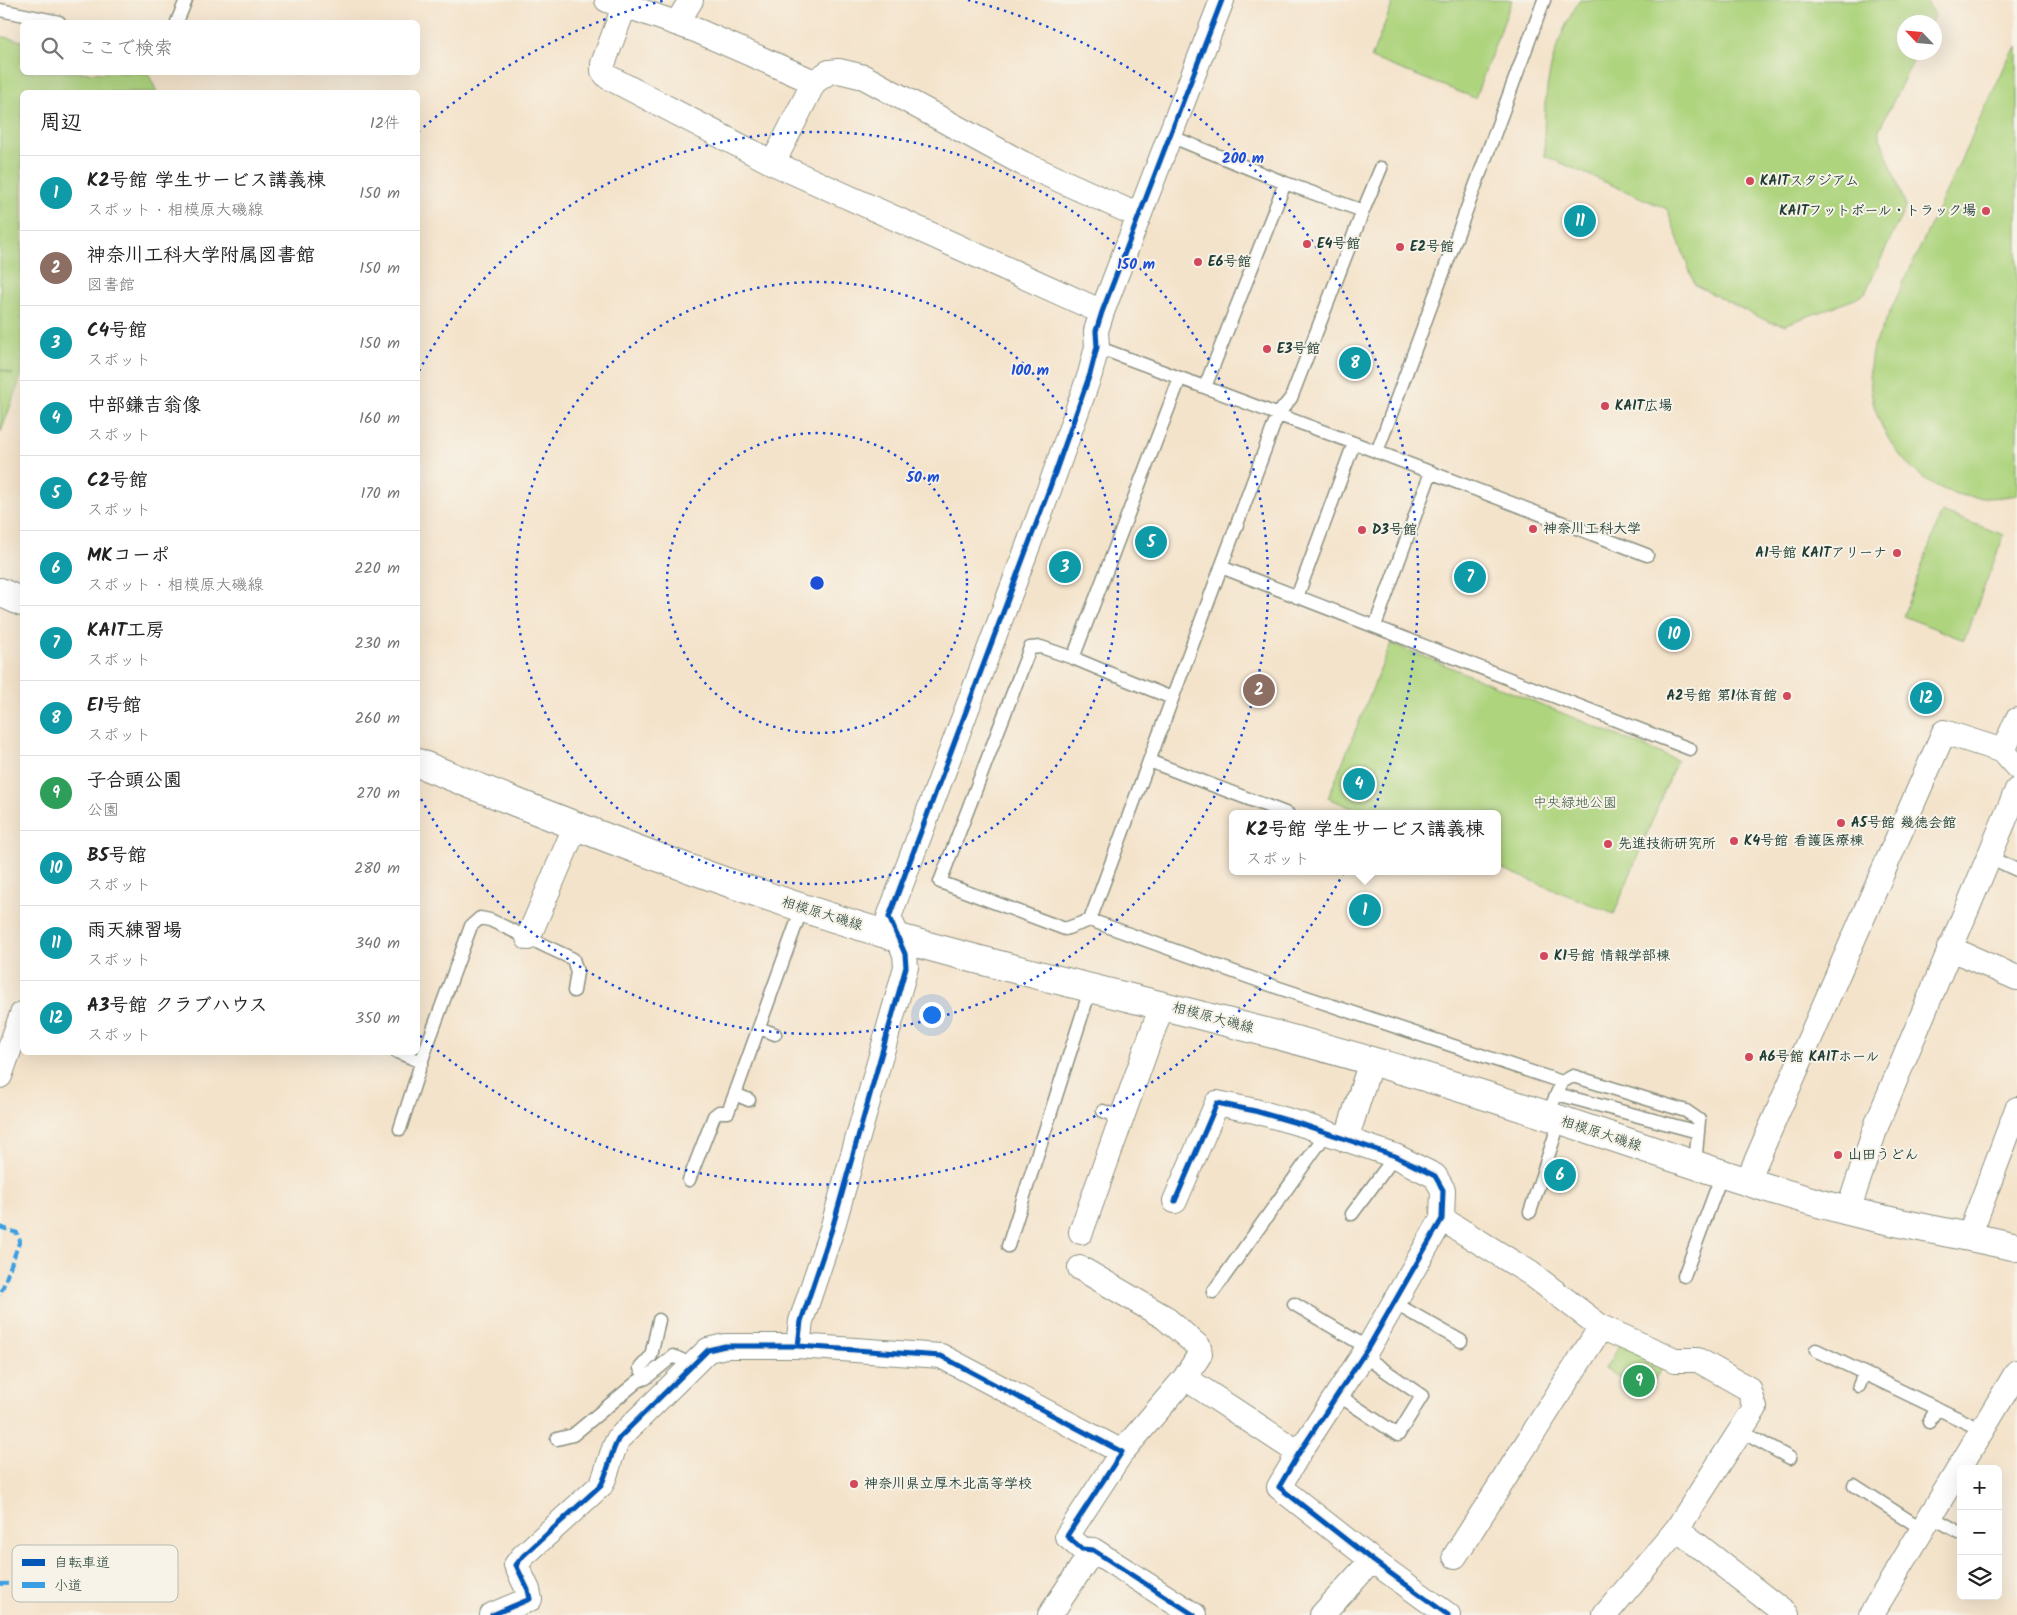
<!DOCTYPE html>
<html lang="ja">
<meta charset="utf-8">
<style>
:root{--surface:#fff;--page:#f2f2f2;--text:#222;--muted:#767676;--line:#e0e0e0;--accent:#0b8043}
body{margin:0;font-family:Kalam,"Klee One",sans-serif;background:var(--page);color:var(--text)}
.controls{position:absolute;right:15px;bottom:15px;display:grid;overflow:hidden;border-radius:8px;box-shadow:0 5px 20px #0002}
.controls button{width:45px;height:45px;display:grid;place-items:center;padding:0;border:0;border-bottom:1px solid var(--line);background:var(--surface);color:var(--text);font:25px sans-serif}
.compass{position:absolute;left:1897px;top:15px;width:45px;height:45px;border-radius:50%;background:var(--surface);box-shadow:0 5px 20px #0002;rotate:296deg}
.you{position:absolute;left:931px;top:1014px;width:18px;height:18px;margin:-12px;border:4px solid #fff;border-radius:50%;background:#1a73e8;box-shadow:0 0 0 8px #1a73e833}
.badge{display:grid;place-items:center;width:32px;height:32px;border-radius:50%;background:var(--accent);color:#fff;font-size:16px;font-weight:700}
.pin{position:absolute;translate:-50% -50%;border:2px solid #fff;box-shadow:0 1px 5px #0006}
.popup{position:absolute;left:1229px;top:810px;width:272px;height:65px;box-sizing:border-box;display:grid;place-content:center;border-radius:8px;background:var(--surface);filter:drop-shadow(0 1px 4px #0005);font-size:16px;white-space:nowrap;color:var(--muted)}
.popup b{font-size:19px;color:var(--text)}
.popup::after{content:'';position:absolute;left:50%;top:100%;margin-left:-10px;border:10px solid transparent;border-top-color:var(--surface)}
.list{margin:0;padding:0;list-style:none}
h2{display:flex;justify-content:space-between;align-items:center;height:65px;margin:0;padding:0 20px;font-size:21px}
h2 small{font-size:16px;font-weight:400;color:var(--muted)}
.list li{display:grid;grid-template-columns:32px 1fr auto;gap:15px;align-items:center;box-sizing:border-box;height:75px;padding:0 20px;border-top:1px solid var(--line)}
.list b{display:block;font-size:19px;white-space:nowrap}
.list p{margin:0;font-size:16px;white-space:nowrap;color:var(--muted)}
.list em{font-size:16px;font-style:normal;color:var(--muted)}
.icon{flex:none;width:28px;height:28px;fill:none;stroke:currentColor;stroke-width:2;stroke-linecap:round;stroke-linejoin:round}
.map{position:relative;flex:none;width:2017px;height:1615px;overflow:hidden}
.search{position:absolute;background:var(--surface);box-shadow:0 5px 20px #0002;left:20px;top:20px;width:400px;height:55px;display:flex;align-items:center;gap:12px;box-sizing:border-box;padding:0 18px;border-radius:8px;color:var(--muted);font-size:19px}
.panel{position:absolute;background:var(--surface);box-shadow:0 5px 20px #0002;left:20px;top:90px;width:400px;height:965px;border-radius:8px}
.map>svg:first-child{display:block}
.green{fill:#aed47e;stroke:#668859}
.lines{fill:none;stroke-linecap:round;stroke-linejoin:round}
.service-casing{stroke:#8a9080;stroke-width:15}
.minor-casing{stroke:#8a9080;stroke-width:26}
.primary-casing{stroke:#8a9080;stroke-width:30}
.service{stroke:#fff;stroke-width:12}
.minor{stroke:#fff;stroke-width:24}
.primary{stroke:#fff;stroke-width:28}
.quiet{stroke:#3c9ee2;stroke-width:4;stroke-dasharray:8 4;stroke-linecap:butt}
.cycleway-casing{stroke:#f7f3e8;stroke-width:8}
.cycleway{stroke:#0057b8;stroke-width:5}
.ring{fill:none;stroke:#1d4ed8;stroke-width:2.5;stroke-dasharray:2.5 5}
.poi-dot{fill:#d1495b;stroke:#f7f3e8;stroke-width:2}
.labels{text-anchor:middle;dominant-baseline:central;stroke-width:4;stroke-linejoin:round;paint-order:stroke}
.poi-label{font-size:14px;font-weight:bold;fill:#1f3d34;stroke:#f7f3e8;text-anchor:start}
.park-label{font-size:14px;fill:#3c5b43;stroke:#f7f3e8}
.street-label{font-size:14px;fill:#1f3d34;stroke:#f7f3e8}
.key{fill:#f7f3e8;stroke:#b6bcb2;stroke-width:1}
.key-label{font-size:14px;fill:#1f3d34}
.centre{fill:#1d4ed8;stroke:#f7f3e8;stroke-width:2.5}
.ring-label{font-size:15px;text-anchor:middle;font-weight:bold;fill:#1d4ed8;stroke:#f7f3e8;stroke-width:4;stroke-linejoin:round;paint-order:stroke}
</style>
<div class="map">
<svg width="2017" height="1615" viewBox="0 0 2017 1615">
<rect width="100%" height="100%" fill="#f7f3e8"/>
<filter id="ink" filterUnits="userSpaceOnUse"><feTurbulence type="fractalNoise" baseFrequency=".02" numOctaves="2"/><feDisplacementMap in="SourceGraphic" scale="10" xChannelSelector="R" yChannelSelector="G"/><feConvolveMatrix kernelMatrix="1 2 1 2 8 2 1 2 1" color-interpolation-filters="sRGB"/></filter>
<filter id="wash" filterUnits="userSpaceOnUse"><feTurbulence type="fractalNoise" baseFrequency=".0096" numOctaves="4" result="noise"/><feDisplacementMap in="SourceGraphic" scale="20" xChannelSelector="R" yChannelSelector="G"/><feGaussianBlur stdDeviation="1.12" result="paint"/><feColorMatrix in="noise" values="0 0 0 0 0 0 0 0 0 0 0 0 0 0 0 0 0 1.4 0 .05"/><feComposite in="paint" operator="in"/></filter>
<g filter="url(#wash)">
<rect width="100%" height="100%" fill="#f4e3cb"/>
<path class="green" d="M1394 0H1512L1475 98 1371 58Z
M1580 0H1926L1935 15 1931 22H1904V52L1917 53 1878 132 1906 206 1865 293 1855 299 1784 325 1770 322 1756 316 1695 285 1667 209 1545 156C1542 97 1548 50 1580 0Z
M0 36 22 41V72L148 73 157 92H22V377H21L1 432 0 370 13 374 0 369Z
M2017 47V495C1993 499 1969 500 1945 490 1893 468 1859 402 1873 348L2010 55Z
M1942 512 2004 535 1964 640 1903 616Z
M1391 643 1677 760 1614 914 1498 867V814H1367L1328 798Z
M1620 1344 1664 1365 1645 1394 1605 1369Z"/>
</g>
<g filter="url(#ink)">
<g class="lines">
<defs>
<path id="service" d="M0 10 59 22
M177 22 186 0
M1170 136 1285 183 1205 387
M1363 211 1381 168
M1097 347 1354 443 1647 555
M1180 378 1073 658 1041 647 1030 648 940 882 1065 929 1090 920 1279 988 1562 1082
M1377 452 1544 0
M1221 567 1690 749
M1297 597 1354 443
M1375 626 1431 472
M1073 658 1116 676
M1122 678 1172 698
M1149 761 1288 814
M1989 857 2017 870
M1090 920 1278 414 1291 398 1363 211 1285 183
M759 1028 775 1034
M397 1052 422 1062
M735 1094 749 1100
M1557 1094 1698 1132
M1103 1111 1122 1118
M1547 1116 1562 1082 1573 1076 1686 1111 1699 1120 1695 1165
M400 1129 424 1054 471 926 480 918 490 920 573 959 577 972 574 991
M689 1180 714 1116 719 1112H728L735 1094 802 908
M1530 1212 1560 1120
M1352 1214 1395 1156
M1008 1246 1091 987
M1684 1276 1722 1174
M1213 1292 1326 1134
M1394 1303 1461 1341
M1294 1304 1368 1348
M1816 1350 1982 1430
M646 1378 640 1368 651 1356 659 1320
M1859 1386 1864 1373
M1338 1395 1398 1435 1422 1396 1364 1356
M1929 1422 1937 1408
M1740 1431 1790 1458
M557 1439 573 1435 638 1381 646 1378 673 1356 693 1365
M1854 1485 1922 1529
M1930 1516 1961 1533"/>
<path id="minor" d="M607 0 624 7 603 64V71L608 77 773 163 1102 312
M624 7H630L698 31 814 82
M677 23 691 0
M773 163 814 82 829 72 839 71 864 77 1022 163 1139 216
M2003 751 2017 720
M528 938 575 827
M1949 948 2017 978
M0 1076 22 1014
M1346 1140 1371 1061
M1747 1182 1944 732 2003 751 2017 767
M1175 1201 1217 1103 1255 1111 1304 1125 1395 1156 1435 1176 1443 1190 1442 1219 1368 1348 1299 1453 1279 1487 1372 1560 1448 1615
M1848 1211 1878 1121 2017 790
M1442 1219 1530 1273 1601 1327 1675 1360H1698L1749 1389 1755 1408 1677 1529 1605 1615
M1081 1232 1162 1005
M1969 1236 2017 1109
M1080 1268 1164 1317 1199 1347 1200 1354 1185 1378 1299 1453
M798 1346 801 1321 832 1229 906 967 905 954 889 917 1050 487 1090 374 1097 347 1096 331 1102 312 1222 0
M1122 1452 1185 1378
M1677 1529 1787 1615
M1455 1556 1601 1327
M492 1615 530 1599 528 1590 516 1565 523 1556 601 1485C609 1470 610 1453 619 1438L708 1350 725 1346H798L941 1356 1122 1452 1067 1536 1082 1549 1093 1550 1194 1615
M1050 1615 1093 1550
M1322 1615 1372 1560
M1871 1615 2017 1372"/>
<path id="primary" d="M0 592 22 602
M418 763C576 827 735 890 899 938 1056 983 1215 1015 1371 1061 1444 1082 1516 1105 1588 1129 1673 1157 1757 1187 1844 1210 1901 1225 1960 1234 2017 1247"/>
</defs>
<use href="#service" class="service-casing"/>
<use href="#minor" class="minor-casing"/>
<use href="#primary" class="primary-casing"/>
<use href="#service" class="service"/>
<use href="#minor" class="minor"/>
<use href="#primary" class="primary"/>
<path class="quiet" d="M0 1227 17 1233 20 1240 0 1295
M0 1584 128 1579 160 1571"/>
<defs>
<path id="cycleway" d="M1175 1201 1217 1103 1255 1111 1304 1125 1395 1156 1435 1176 1443 1190 1442 1219 1368 1348 1299 1453 1279 1487 1372 1560 1448 1615
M798 1346 801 1321 832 1229 906 967 905 954 889 917 1050 487 1090 374 1097 347 1096 331 1102 312 1222 0
M492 1615 530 1599 528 1590 516 1565 523 1556 601 1485C609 1470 610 1453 619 1438L708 1350 725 1346H798L941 1356 1122 1452 1067 1536 1082 1549 1093 1550 1194 1615"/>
</defs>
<use href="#cycleway" class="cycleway-casing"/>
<use href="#cycleway" class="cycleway"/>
</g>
</g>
<g class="ring">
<circle cx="817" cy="583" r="150"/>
<circle cx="817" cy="583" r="301"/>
<path d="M419 371A451 451 0 1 1 419 795"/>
<path d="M418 132A602 602 0 0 1 666 0M968 0A602 602 0 1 1 418 1034"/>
</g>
<g class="poi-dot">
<circle cx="1750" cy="181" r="5"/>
<circle cx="1986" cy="211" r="5"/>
<circle cx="1307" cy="244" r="5"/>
<circle cx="1400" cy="247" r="5"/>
<circle cx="1198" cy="262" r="5"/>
<circle cx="1267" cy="349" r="5"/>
<circle cx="1605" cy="406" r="5"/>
<circle cx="1533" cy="529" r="5"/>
<circle cx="1362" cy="530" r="5"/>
<circle cx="1897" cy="553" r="5"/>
<circle cx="1787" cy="696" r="5"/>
<circle cx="1841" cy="823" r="5"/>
<circle cx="1734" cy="841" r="5"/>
<circle cx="1608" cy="844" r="5"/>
<circle cx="1544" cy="956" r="5"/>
<circle cx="1749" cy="1057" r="5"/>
<circle cx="1838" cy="1155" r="5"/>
<circle cx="854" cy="1484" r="5"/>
</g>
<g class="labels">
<g class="poi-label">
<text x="1760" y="181">KAITスタジアム</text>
<text x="1976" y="211" text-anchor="end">KAITフットボール・トラック場</text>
<text x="1317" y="244">E4号館</text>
<text x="1410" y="247">E2号館</text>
<text x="1208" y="262">E6号館</text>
<text x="1277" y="349">E3号館</text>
<text x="1615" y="406">KAIT広場</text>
<text x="1543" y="529">神奈川工科大学</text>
<text x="1372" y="530">D3号館</text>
<text x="1887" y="553" text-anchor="end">A1号館 KAITアリーナ</text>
<text x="1777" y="696" text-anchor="end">A2号館 第1体育館</text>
<text x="1851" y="823">A5号館 幾徳会館</text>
<text x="1744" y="841">K4号館 看護医療棟</text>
<text x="1618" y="844">先進技術研究所</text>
<text x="1554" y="956">K1号館 情報学部棟</text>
<text x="1759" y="1057">A6号館 KAITホール</text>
<text x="1848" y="1155">山田うどん</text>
<text x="864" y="1484">神奈川県立厚木北高等学校</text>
</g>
<g class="park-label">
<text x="1575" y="803">中央緑地公園</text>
</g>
<g class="street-label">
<text transform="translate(822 914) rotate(17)">相模原大磯線</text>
<text transform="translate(1213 1018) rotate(15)">相模原大磯線</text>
<text transform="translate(1601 1134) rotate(18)">相模原大磯線</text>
</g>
</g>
<rect x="12" y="1545" width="166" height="57" rx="8" class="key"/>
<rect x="22" y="1559" width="23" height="7" fill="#0057b8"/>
<rect x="22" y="1582" width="23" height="6" fill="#3c9ee2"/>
<g class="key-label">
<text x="54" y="1567">自転車道</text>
<text x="54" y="1590">小道</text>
</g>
<circle cx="817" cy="583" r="8" class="centre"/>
<g class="ring-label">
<text x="1243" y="163">200 m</text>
<text x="1136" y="269">150 m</text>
<text x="1030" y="375">100 m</text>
<text x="923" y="482">50 m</text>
</g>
</svg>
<div class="controls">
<button>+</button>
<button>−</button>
<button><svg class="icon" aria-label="layers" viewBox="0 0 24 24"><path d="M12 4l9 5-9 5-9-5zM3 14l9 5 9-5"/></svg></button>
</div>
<svg class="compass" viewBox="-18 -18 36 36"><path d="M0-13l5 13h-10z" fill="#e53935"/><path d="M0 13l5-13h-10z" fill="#767676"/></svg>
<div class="you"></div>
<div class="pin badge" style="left:1365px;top:910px;background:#0f9aa8">1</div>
<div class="popup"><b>K2号館 学生サービス講義棟</b>スポット</div>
<div class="pin badge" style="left:1259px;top:690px;background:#8d6e63">2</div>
<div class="pin badge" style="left:1065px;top:567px;background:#0f9aa8">3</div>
<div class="pin badge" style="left:1359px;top:784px;background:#0f9aa8">4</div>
<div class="pin badge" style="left:1151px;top:542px;background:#0f9aa8">5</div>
<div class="pin badge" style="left:1560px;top:1175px;background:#0f9aa8">6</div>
<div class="pin badge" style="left:1470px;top:577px;background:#0f9aa8">7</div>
<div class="pin badge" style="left:1355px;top:363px;background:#0f9aa8">8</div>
<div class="pin badge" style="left:1639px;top:1381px;background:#2e9e5b">9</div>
<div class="pin badge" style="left:1674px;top:634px;background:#0f9aa8">10</div>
<div class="pin badge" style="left:1580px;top:221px;background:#0f9aa8">11</div>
<div class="pin badge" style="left:1926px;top:698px;background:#0f9aa8">12</div>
<div class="search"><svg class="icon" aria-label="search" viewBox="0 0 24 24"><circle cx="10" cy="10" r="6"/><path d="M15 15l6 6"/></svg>ここで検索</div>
<section class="panel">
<h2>周辺<small>12件</small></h2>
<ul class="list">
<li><span class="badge" style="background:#0f9aa8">1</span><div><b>K2号館 学生サービス講義棟</b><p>スポット · 相模原大磯線</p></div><em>150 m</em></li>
<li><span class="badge" style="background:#8d6e63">2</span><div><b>神奈川工科大学附属図書館</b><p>図書館</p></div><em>150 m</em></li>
<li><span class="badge" style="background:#0f9aa8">3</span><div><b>C4号館</b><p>スポット</p></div><em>150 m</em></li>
<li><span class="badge" style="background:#0f9aa8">4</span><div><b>中部鎌吉翁像</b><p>スポット</p></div><em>160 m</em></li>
<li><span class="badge" style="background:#0f9aa8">5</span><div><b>C2号館</b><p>スポット</p></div><em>170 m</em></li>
<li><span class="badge" style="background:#0f9aa8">6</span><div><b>MKコーポ</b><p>スポット · 相模原大磯線</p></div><em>220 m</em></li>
<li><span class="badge" style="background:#0f9aa8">7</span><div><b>KAIT工房</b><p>スポット</p></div><em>230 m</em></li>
<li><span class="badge" style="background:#0f9aa8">8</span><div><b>E1号館</b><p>スポット</p></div><em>260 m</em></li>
<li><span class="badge" style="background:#2e9e5b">9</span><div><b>子合頭公園</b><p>公園</p></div><em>270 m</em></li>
<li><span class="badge" style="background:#0f9aa8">10</span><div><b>B5号館</b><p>スポット</p></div><em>280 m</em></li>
<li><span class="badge" style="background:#0f9aa8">11</span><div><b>雨天練習場</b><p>スポット</p></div><em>340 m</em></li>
<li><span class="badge" style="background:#0f9aa8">12</span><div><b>A3号館 クラブハウス</b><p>スポット</p></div><em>350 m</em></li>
</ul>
</section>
</div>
